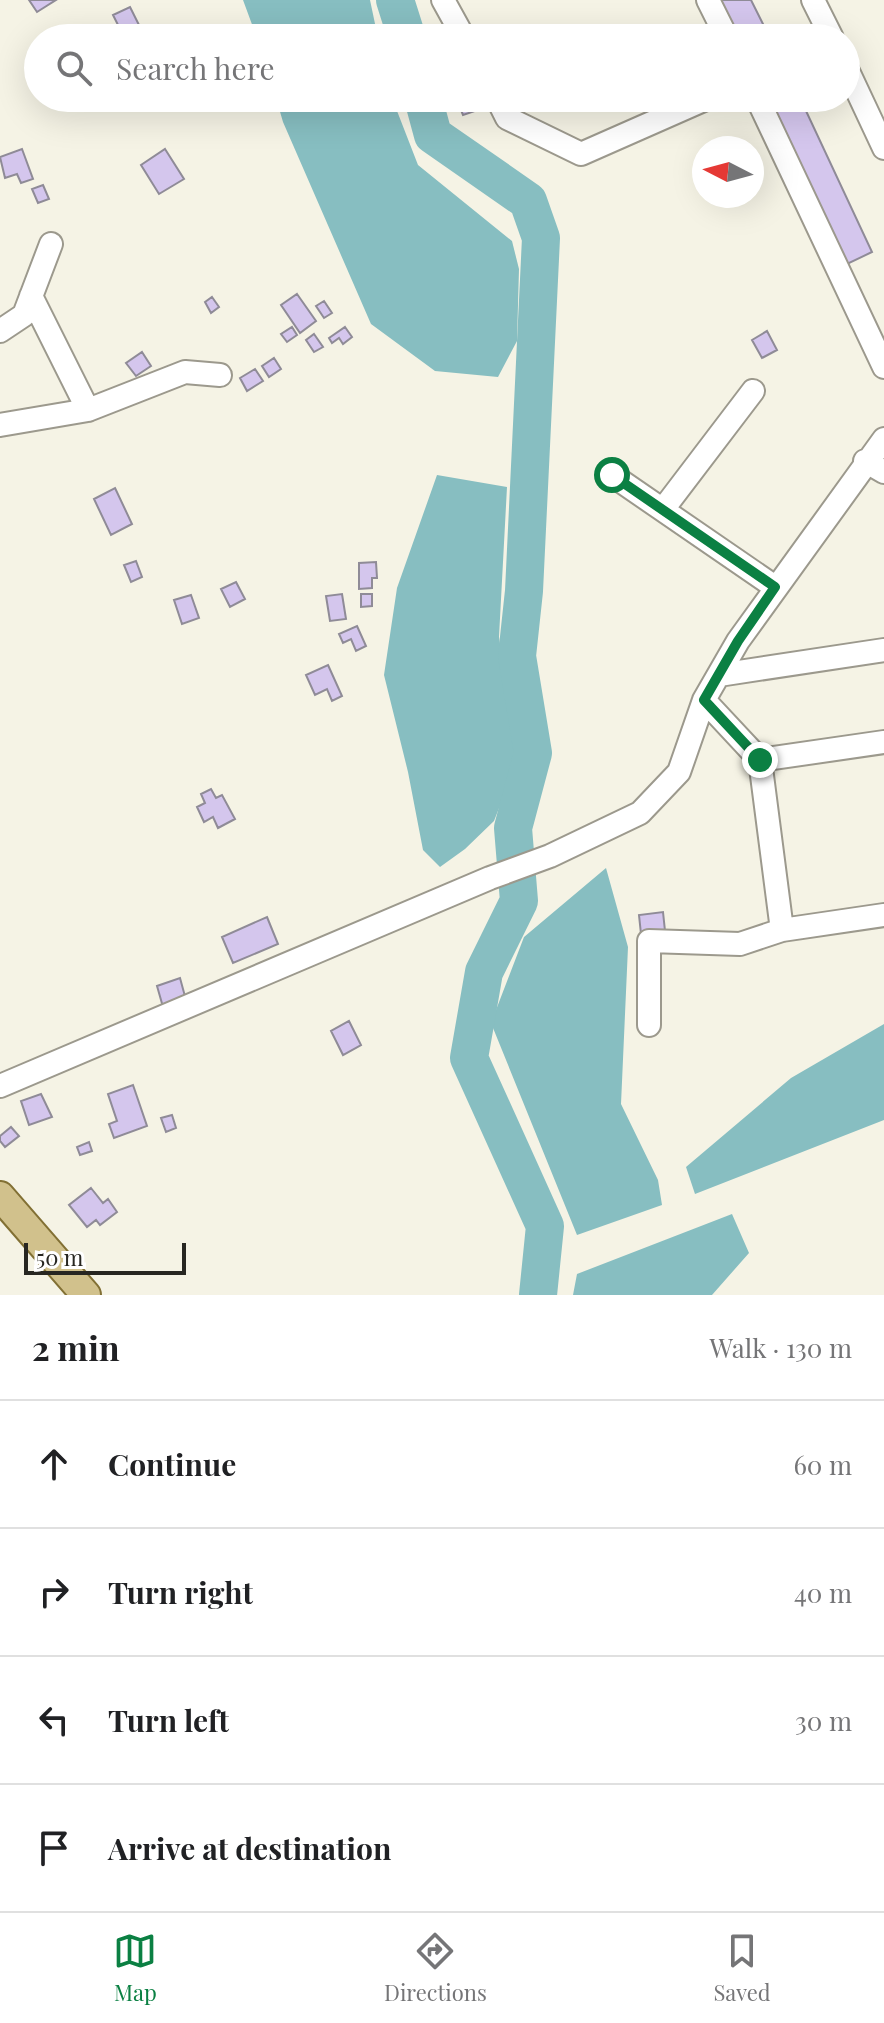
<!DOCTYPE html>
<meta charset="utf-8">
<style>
body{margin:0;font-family:"Playfair Display",serif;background:#f2f2f2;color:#202124}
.compass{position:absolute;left:692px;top:136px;width:72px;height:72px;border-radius:50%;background:#fff;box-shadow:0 8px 32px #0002;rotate:276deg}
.scale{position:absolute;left:24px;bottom:20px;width:162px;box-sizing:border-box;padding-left:8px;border:4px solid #272621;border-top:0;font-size:22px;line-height:28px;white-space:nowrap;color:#272621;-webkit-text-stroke:6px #fff;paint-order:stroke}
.stop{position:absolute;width:24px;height:24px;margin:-18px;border:6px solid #0b8043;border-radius:50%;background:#fff}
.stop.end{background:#0b8043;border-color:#fff;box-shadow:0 2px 8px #0008}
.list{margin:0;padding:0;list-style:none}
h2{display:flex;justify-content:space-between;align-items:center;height:104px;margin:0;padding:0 32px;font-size:34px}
h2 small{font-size:26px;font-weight:400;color:#757577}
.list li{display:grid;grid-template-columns:52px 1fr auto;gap:24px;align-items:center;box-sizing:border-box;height:128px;padding:0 32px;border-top:2px solid #e0e0e0}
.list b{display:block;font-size:30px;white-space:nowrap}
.list em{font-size:26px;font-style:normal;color:#757577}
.icon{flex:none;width:44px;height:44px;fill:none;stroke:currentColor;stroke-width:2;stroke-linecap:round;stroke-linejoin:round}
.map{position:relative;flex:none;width:884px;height:1295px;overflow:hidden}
.search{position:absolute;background:#fff;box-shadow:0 8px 32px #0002;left:24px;right:24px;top:24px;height:88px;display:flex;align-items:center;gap:20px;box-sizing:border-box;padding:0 28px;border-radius:44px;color:#757577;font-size:30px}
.sheet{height:616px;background:#fff}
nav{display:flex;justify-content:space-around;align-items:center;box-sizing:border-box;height:112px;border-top:2px solid #e0e0e0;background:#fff;font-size:22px;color:#757577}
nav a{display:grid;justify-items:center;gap:4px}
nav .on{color:#0b8043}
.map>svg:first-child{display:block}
.water{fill:#87bec1}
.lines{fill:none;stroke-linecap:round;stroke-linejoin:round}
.river{stroke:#87bec1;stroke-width:38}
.building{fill:#d4c6ed;stroke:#8f8b97;stroke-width:2}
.minor-casing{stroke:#9c998d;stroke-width:26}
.major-casing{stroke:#827034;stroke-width:32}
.minor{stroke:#fff;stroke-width:22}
.major{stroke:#d1c18c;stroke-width:28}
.route{stroke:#0b8043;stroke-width:10}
</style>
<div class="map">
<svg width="884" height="1295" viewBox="0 0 884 1295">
<rect width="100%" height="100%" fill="#f5f3e5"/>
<path class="water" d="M243 0H370L378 38H257Z
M276 98H392L418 165 512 241 519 269 517 341 498 377 435 371 371 324 283 122Z
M437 475 507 487 499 637 517 762 494 821 465 849 440 867 423 850 408 772 384 675 397 588Z
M606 868 628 947 621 1104 658 1180 662 1205 577 1235 491 1023 524 937Z
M884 1024V1120L695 1194 686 1167 791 1078Z
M732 1214 749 1253 712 1295H573L577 1274Z"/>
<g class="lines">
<path class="river" d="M395 0 407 38
M423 98 433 135 528 201 541 238 524 591 517 656 533 753 513 828 519 901 484 972 469 1058 545 1226 538 1295"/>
</g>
<path class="building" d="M29 0H56L37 12Z
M717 0H751L770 38H736Z
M130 7 140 27 123 35 113 15Z
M456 98H477L481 109 463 115Z
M767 98H800L872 252 845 265Z
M22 149 33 179 21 183 17 174 5 178 0 157Z
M165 149 184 179 159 194 141 165Z
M43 185 49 199 38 203 32 189Z
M297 294 316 321 300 333 281 305Z
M212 297 219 307 211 313 205 302Z
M324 301 332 313 324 318 316 306Z
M292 327 297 335 287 342 281 334Z
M345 327 352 337 343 344 339 338 332 343 329 338Z
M767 331 777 350 762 358 752 340Z
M314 334 323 347 314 352 306 340Z
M142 352 151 366 136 376 126 363Z
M274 358 281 369 269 377 262 366Z
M255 369 263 381 247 391 240 378Z
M115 488 132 524 111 535 94 499Z
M136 561 142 577 131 582 124 565Z
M376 562 377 578H372V588L359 589V563Z
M236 582 245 599 230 607 221 589Z
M342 594 346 619 330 621 326 596Z
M361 594H372V606L361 607Z
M191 595 199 618 182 624 174 600Z
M357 626 366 646 356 651 351 639 343 643 339 634Z
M328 665 342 696 332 701 327 689 315 695 306 675Z
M211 789 216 798 222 795 235 819 218 828 213 817 204 822 197 807 205 803 201 794Z
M663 912 665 931 641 934 639 915Z
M267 917 278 944 233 963 222 937Z
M180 978 186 1000 163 1007 157 986Z
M349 1021 361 1045 343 1055 331 1031Z
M133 1085 147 1126 114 1138 109 1124 117 1121 108 1094Z
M41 1094 52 1117 29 1125 21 1101Z
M172 1115 176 1128 166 1132 161 1118Z
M11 1127 19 1136 5 1147 0 1141V1136Z
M89 1142 92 1151 80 1155 77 1147Z
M91 1188 103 1203 108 1199 117 1212 100 1225 96 1220 87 1227 69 1205Z"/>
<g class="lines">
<g class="minor-casing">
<path id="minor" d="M443 0 464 38
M708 0 727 38
M813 0 832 38
M846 67 884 148
M497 98 507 118 581 154 708 98
M757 98 884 367
M31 296 88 410
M0 331 24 315 51 244
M0 425 88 410 185 372 220 375
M865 461 884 472
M612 475 775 587
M664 508 753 391
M719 675 884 650
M704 700 760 760 782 930
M760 760 884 742
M649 1025V941L740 944 782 930 884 915
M0 1086 490 878 550 856 640 813 679 772 704 700 738 641 884 439"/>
</g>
<g class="major-casing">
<path id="major" d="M0 1196 86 1295"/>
</g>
<use href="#minor" class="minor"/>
<use href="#major" class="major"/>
</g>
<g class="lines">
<path class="route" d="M612 475 775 587 738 641 704 700 760 760"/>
</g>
</svg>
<svg class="compass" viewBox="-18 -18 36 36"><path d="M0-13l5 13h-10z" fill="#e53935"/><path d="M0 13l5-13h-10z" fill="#757577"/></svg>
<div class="scale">50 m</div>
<div class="stop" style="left:612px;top:475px"></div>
<div class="stop end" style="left:760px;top:760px"></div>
<div class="search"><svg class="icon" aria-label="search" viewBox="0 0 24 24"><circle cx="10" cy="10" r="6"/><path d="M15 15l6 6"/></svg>Search here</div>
</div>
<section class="sheet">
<h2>2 min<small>Walk · 130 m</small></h2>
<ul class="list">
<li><svg class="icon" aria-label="ahead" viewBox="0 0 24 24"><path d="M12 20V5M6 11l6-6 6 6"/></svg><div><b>Continue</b></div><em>60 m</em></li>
<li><svg class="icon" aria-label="right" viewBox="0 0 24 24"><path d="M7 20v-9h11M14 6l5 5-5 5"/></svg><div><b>Turn right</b></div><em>40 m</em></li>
<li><svg class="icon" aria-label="left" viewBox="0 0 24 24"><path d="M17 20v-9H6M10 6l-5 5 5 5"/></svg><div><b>Turn left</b></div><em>30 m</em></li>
<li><svg class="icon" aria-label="arrive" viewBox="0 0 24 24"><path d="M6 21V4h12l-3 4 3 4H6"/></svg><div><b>Arrive at destination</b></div></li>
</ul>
</section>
<nav>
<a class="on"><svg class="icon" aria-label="map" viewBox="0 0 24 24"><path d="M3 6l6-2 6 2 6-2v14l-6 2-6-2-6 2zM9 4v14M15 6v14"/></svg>Map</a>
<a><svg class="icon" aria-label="directions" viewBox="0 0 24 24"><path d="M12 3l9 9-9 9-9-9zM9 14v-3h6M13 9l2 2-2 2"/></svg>Directions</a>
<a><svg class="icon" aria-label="saved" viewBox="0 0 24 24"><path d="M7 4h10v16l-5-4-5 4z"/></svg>Saved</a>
</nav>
